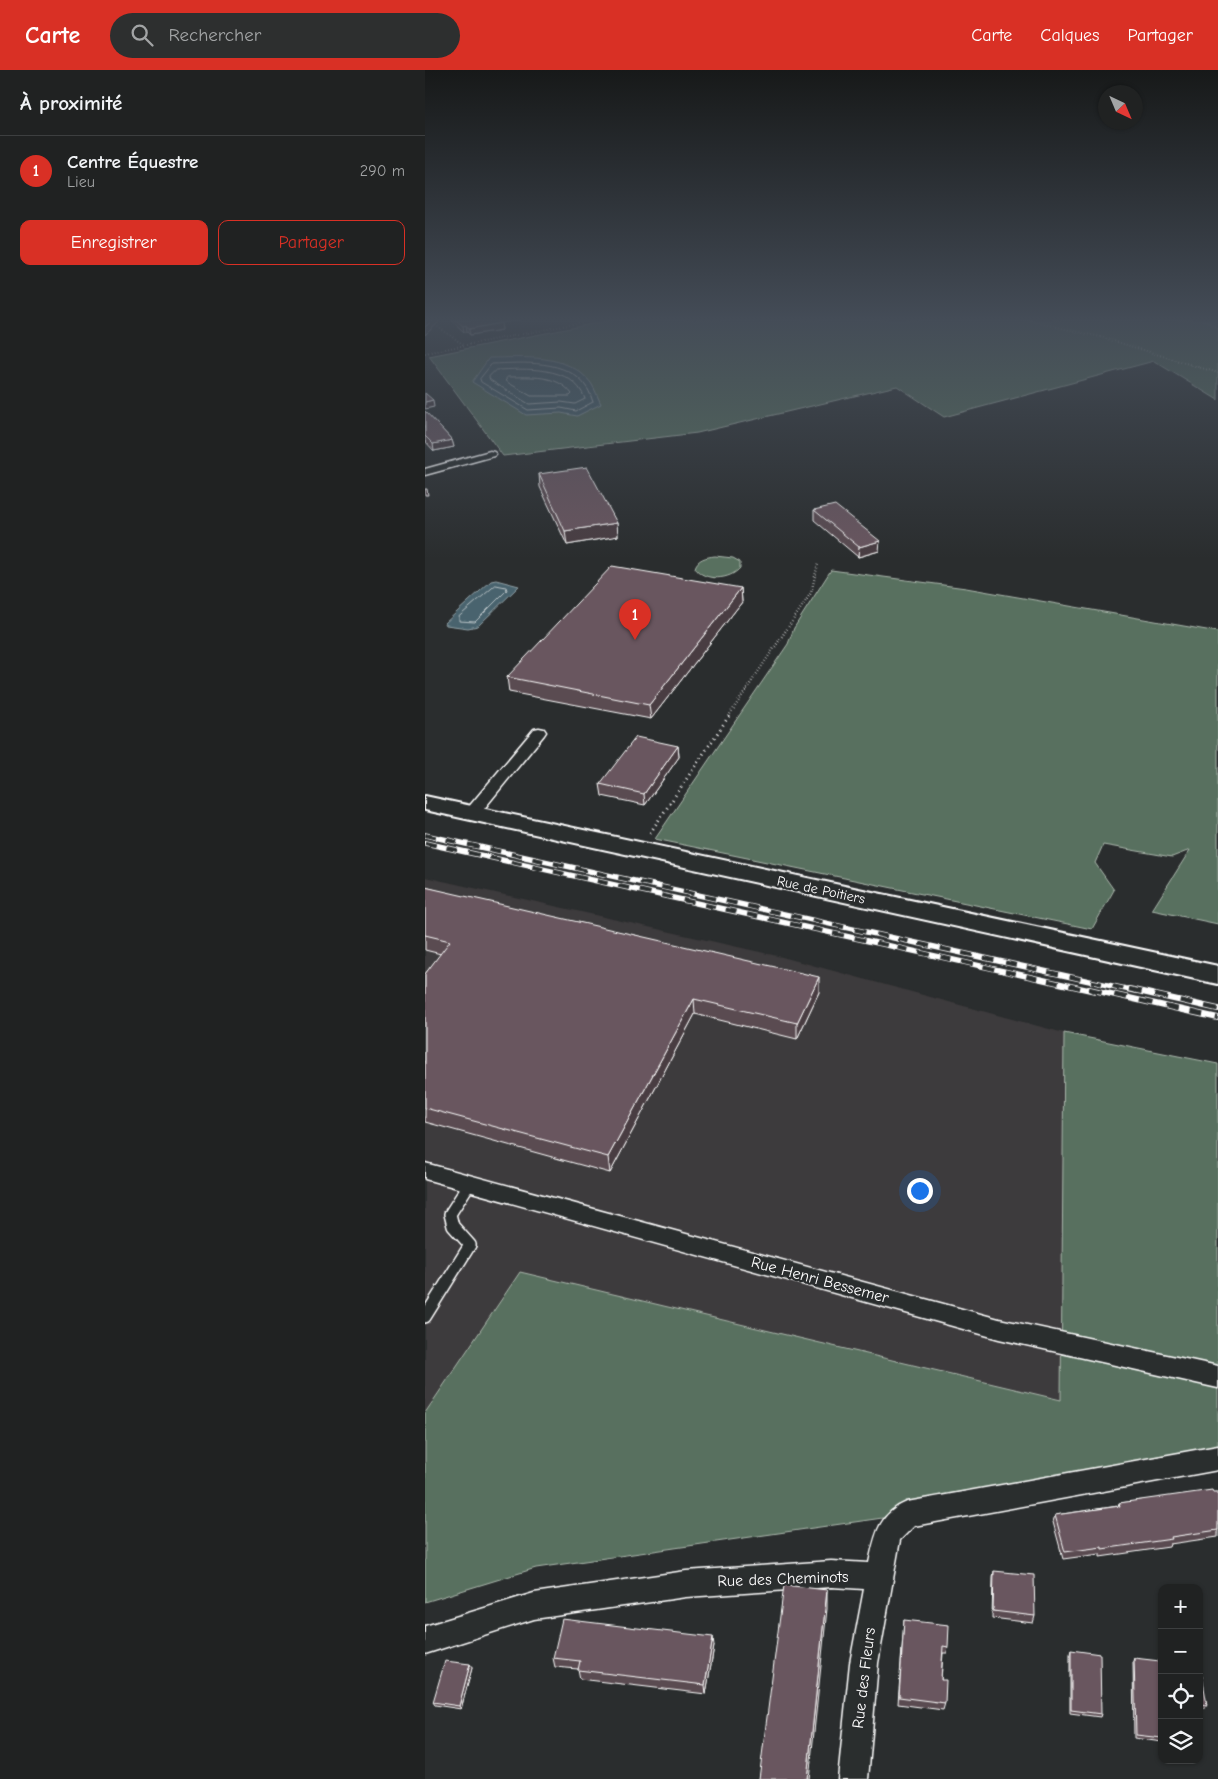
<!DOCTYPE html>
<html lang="fr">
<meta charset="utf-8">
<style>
body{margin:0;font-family:"Comic Neue",sans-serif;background:#2d2f2f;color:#f1f3f6}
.controls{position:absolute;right:15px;bottom:15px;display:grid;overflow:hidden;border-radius:10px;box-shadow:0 1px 4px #0004}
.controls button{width:45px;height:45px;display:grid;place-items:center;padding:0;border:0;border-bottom:1px solid #3d3f40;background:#202222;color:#f1f3f6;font:25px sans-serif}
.compass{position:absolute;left:673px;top:15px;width:45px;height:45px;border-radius:50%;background:#202222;box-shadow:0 1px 4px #0004;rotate:136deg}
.you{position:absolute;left:494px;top:1120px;width:18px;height:18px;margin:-12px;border:4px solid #fff;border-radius:50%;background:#1a73e8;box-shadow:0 0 0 8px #1a73e833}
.badge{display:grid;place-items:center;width:32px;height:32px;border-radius:50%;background:#d93025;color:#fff;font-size:16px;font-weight:700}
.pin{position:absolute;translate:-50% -41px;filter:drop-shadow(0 1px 2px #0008)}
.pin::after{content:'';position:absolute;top:26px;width:18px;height:15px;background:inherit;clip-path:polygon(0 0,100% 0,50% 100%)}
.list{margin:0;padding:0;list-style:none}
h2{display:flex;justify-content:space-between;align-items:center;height:65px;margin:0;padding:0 20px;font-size:21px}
h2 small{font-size:16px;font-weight:400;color:#a2a4a5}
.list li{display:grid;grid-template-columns:32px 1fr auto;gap:15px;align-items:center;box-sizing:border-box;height:70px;padding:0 20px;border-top:1px solid #3d3f40}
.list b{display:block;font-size:19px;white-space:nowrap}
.list p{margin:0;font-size:16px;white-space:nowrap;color:#a2a4a5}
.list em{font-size:16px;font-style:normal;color:#a2a4a5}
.actions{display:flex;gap:10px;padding:15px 20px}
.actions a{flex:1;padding:11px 0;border:1px solid #d93025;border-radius:10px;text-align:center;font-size:18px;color:#d93025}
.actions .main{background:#d93025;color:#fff}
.icon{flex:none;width:28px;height:28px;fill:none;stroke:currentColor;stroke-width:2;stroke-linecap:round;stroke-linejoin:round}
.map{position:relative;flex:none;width:793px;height:1709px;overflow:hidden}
header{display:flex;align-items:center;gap:30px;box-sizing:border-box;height:70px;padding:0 25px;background:#d93025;color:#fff}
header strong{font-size:24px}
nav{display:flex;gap:28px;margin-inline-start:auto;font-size:18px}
.search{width:350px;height:45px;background:#2d2f2f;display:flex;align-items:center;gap:12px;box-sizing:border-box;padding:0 18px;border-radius:28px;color:#a2a4a5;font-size:19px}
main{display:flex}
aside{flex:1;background:#202222}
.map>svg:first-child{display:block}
.built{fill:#3d3a3c}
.green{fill:#58705e;stroke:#acb8ae}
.water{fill:#4a646e;stroke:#92a2a8}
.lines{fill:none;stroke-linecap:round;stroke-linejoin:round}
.shore{stroke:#b7c1c5;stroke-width:1}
.lane-casing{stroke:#fff;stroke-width:14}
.street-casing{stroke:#fff;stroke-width:3}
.secondary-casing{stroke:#fff;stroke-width:4}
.path-far2{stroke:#fff;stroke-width:2;stroke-dasharray:0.5 2.5;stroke-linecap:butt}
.path-far1{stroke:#fff;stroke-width:2.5;stroke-dasharray:0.5 2.5;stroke-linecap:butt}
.path{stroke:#fff;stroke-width:3;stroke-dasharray:1 4;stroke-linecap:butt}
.lane{stroke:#2a2d2e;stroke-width:11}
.street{fill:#2a2d2e;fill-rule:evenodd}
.secondary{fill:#2a2d2e;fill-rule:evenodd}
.rail-far1-casing{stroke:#fff;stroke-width:5.5}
.rail-casing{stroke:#fff;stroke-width:6}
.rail-far1{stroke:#2a2d2e;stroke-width:4;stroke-dasharray:11;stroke-linecap:butt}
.rail{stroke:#2a2d2e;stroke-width:4.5;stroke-dasharray:13;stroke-linecap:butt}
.wall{fill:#5a4b51;stroke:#fff}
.shaded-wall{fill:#4a3d42;stroke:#fff}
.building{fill:#69575e;stroke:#fff}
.labels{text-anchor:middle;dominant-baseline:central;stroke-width:4.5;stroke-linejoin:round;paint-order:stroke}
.street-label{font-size:14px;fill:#fff;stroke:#2a2d2e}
.near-street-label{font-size:16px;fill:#fff;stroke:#2a2d2e}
</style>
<header>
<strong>Carte</strong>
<div class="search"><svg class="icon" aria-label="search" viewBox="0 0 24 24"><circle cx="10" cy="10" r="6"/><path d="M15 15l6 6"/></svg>Rechercher</div>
<nav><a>Carte</a><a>Calques</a><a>Partager</a></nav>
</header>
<main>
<aside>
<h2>À proximité<small></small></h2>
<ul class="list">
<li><span class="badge">1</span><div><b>Centre Équestre</b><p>Lieu</p></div><em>290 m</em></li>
</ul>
<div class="actions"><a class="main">Enregistrer</a><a>Partager</a></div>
</aside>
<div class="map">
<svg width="793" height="1709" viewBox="0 0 793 1709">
<rect width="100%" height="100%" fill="#2a2d2e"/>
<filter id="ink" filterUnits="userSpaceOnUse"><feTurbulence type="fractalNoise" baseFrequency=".02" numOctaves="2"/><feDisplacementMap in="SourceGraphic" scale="10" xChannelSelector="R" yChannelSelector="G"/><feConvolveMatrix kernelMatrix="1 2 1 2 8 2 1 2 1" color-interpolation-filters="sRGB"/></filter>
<g filter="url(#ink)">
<path class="built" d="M0 807 357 887 639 963 636 1330 95 1202 0 1343Z"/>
<path class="green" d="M187 250H793V330L729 291 519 347 472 316 272 363 78 386 4 286Z
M290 486 308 488 315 492V498C305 510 280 512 270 498 272 489 281 487 290 486Z
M406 500 541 518 793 562V854L727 840 765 780 747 787 678 775 670 793 689 820 667 859 230 769 363 574 369 558Z
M639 963 793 994V1382L589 1429 111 1498 0 1532V1343L95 1202 636 1330Z"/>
<path class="water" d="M64 288C98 288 142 282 166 313 170 319 173 328 176 334L152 346 136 343 101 345 47 312Z
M71 510 94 516 53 556 43 558 21 555 20 553 66 511Z"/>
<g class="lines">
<path class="shore" d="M67 294C97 293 143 288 162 318 165 322 166 327 168 332L151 341 136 338 103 340 56 312 55 309Z
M71 300C99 299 148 294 160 329L150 334 136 332 104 334 65 310 64 307Z
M83 307C106 307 132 304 147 324L145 326H106L82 312 81 309Z
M71 515 81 517 82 520 50 552 34 551V547Z"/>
<g class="lane-casing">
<path id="lane" d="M0 1247 45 1175 28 1156 25 1144 45 1113"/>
</g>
<g class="street-casing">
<path id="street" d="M65 381 69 382 71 384 69 386 0 405V399Z
M114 658 119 659 121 662 119 665 54 745H42L40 742 42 739 109 659Z
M0 1093 574 1249 793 1296V1318L574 1269 0 1109Z
M793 1376V1400L489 1456 475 1470 453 1593 443 1709H413L425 1593 439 1519 406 1517 261 1527 109 1549 0 1584V1556L109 1523 261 1501 406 1491 444 1493C450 1466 453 1444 482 1432Z"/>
</g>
<g class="secondary-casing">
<path id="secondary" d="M0 726 793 896V914L0 740Z"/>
</g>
<path class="path-far2" d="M3 250 39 275
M602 250 679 268 793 303
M779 250 793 258
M0 283 170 250"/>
<path class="path-far1" d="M305 644 386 523 393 494"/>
<path class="path" d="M225 763 306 643"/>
<use href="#lane" class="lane"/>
<use href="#street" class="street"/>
<use href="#secondary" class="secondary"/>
<g class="rail-far1-casing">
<path id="rail-far1" d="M0 765 710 921
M0 773 669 921"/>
</g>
<g class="rail-casing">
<path id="rail" d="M664 919 793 948
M704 919 793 939"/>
</g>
<use href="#rail-far1" class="rail-far1"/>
<use href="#rail" class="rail"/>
</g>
<path class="wall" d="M26 250H94L76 253 77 260 45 265 42 262H39Z
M0 341 27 370 29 377 9 381 0 371Z
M114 404 192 453 193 466 142 475 115 417Z
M389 440 454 481 433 487 389 450Z
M316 518 317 532 226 649 84 622 82 607Z
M253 676 254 687 220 735 177 726 175 714Z
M0 817 394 922 372 969 270 944 185 1103 0 1052V904L16 884 0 880Z
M793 1422V1467L745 1474 744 1477 675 1487V1484L638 1489 628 1452 630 1445 693 1436 694 1433Z
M569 1501 610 1546 608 1553 567 1548 568 1508Z
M479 1550 523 1577 522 1583H518L516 1610 520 1633 518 1640 473 1634Z
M289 1576 281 1624 155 1609 153 1599 130 1597 128 1588Z
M646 1580 676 1644 675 1647 645 1643V1584Z
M709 1588 737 1604V1672L709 1668 708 1591Z
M45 1594 47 1598 36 1639 10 1635 8 1632Z
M774 1606 782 1635 780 1638H774Z"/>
<path class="shaded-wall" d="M8 250H16L0 265V257Z
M70 250H94L71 254Z
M76 253 77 260 45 265 44 259Z
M41 255 42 262H39L38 256Z
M8 330 9 337 0 339V332Z
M27 370 29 377 9 381 8 374Z
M0 419H2L3 425H0Z
M192 453 193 466 142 475 140 461Z
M455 471 454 481 433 487 434 477Z
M316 518 317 532 226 649 224 635Z
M253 676 254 687 220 735 219 724Z
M394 907V922L372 969V953Z
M269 929 270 944 185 1103 183 1087Z
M402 1520V1539L384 1709H382Z
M288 1567 289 1576 281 1624 280 1615Z
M45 1594 47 1598 36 1639 34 1636Z"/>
<path class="building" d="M0 250H8L0 257Z
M31 250H72L76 253 44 259 41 255 38 256Z
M0 323 8 330 0 332Z
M0 341 27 370 8 374 0 366Z
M162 397 192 453 140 461 114 404Z
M410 435 455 471 434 477 389 440Z
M187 496 316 518 224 635 82 607Z
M211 667 253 676 219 724 175 714Z
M0 817 394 907 372 953 269 929 183 1087 0 1038V904L25 871 0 865Z
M787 1420 788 1422H793V1460L746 1467 747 1469 677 1479V1477L640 1482 630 1445 695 1436 694 1433Z
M569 1501 609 1505 610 1546 568 1541Z
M359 1515 402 1520 382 1709H334Z
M137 1549 288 1567 280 1615 153 1600 155 1591 128 1588Z
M479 1550 524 1555 523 1577 518 1576 516 1610H521L520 1633 474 1627Z
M646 1580 675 1584 676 1644 646 1640Z
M709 1588 735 1591 736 1604H737V1668L711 1665Z
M20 1591 45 1594 34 1636 8 1632Z
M774 1606H777L782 1635 774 1634Z"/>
</g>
<linearGradient id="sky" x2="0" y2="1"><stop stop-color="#171919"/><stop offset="0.51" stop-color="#444c57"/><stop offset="1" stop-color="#444c57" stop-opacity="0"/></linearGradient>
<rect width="793" height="489" fill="url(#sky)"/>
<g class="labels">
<g class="street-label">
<text transform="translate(396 820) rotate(12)">Rue de Poitiers</text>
</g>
<g class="near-street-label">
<text transform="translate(395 1210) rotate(15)">Rue Henri Bessemer</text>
<text transform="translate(358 1509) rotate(-2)">Rue des Cheminots</text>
<text transform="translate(439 1608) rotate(-83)">Rue des Fleurs</text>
</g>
</g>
</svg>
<div class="controls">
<button>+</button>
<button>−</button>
<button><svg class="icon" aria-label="locate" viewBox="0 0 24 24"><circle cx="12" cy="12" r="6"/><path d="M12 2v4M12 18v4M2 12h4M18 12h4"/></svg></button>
<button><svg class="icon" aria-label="layers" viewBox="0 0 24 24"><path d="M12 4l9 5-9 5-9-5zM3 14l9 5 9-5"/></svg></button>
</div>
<svg class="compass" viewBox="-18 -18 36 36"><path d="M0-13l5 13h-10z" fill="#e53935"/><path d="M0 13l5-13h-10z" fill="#a2a4a5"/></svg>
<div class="you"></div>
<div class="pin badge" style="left:210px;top:570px">1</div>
</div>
</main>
